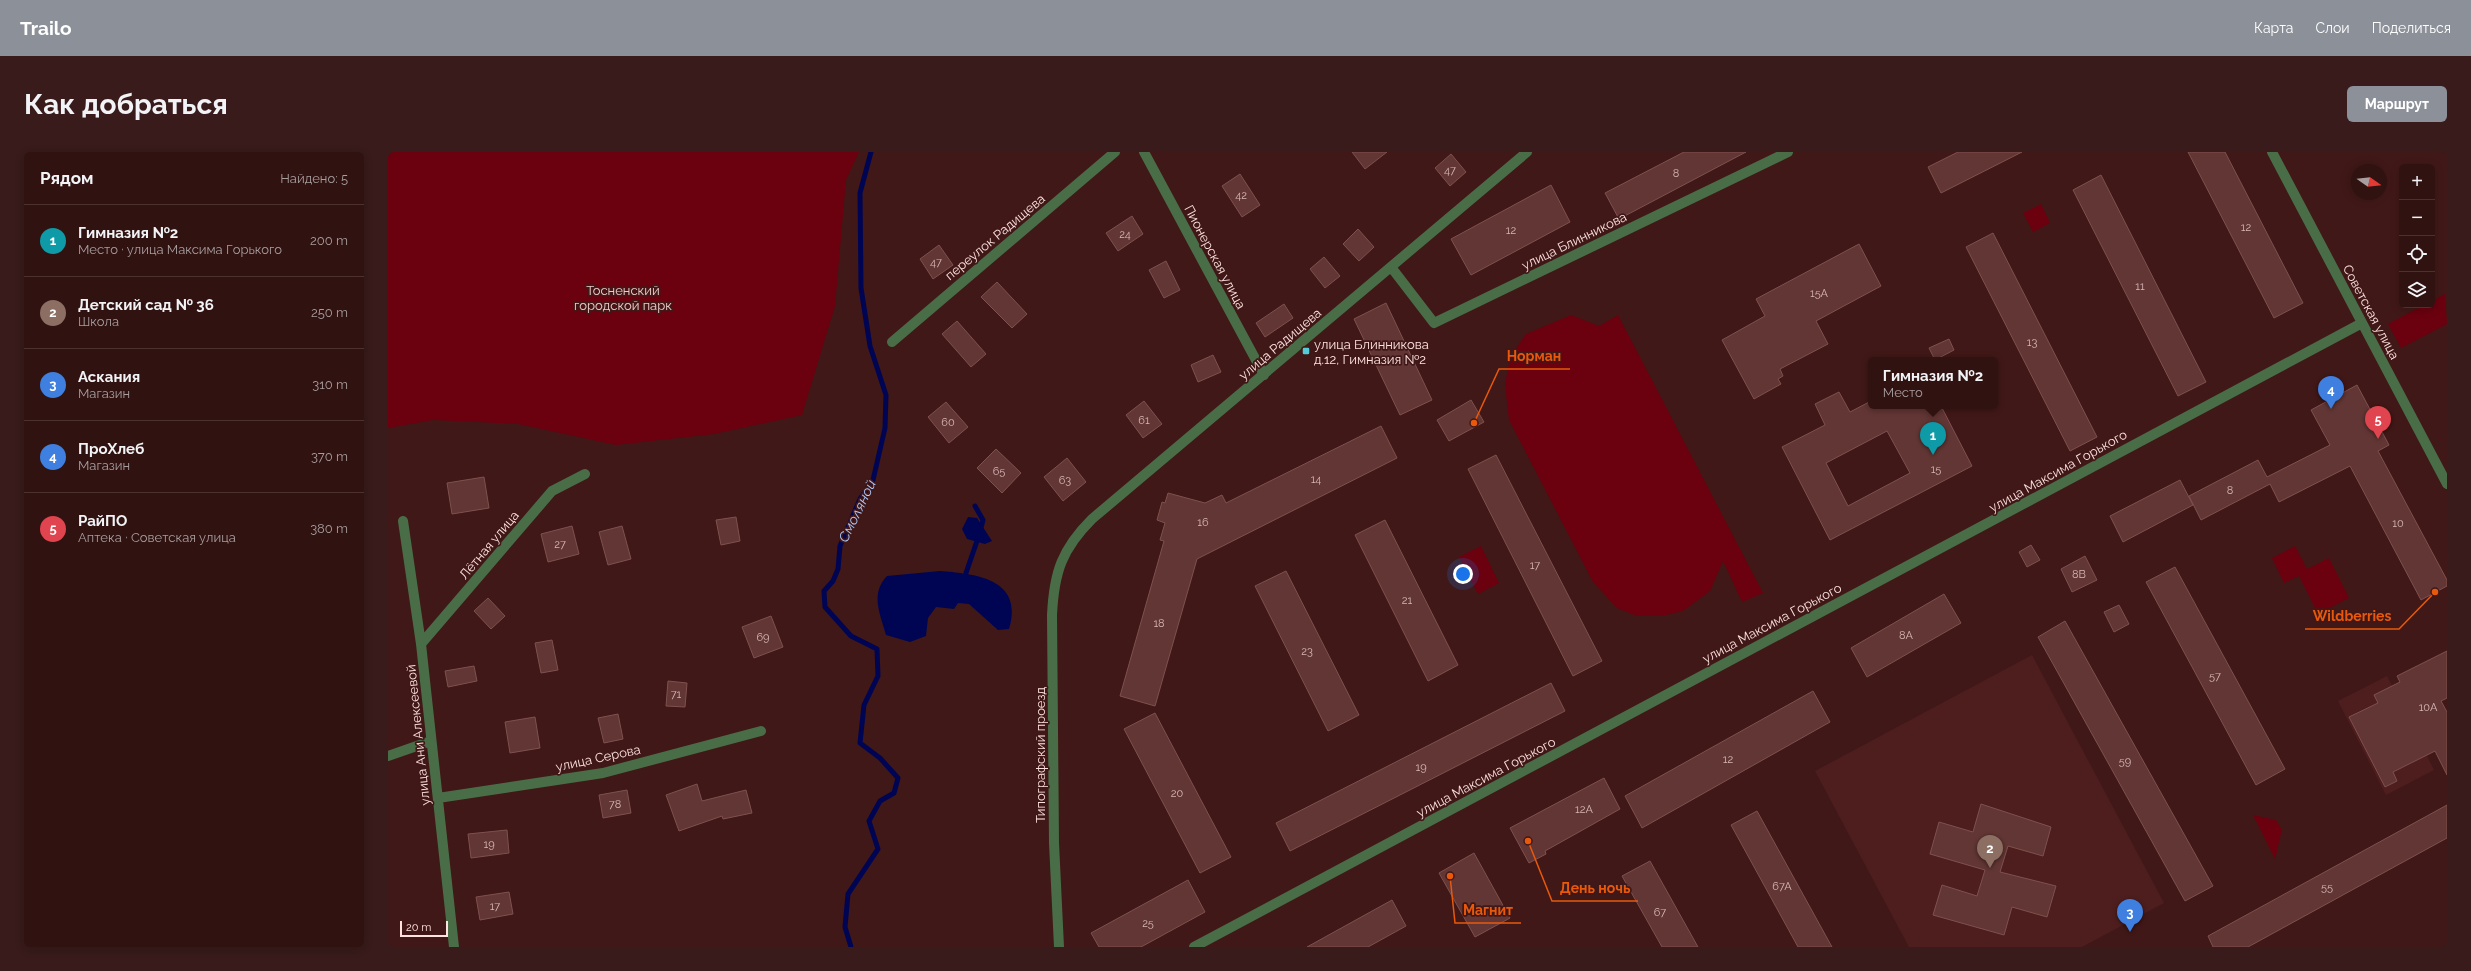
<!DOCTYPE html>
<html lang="ru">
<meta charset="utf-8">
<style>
body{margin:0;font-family:Raleway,sans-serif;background:#381b1a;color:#f1f3f6}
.controls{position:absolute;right:12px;top:12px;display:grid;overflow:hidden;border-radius:6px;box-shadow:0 2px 10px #0003}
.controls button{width:36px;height:36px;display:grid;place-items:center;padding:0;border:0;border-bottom:1px solid #4b3231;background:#301211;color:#f1f3f6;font:20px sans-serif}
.compass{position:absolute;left:1963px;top:12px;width:36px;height:36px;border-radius:50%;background:#301211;box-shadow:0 2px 10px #0003;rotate:104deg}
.scale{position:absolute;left:12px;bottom:10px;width:48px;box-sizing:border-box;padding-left:4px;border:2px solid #fee2e0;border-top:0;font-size:11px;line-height:14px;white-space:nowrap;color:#fee2e0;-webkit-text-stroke:3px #401817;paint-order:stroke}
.you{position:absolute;left:1075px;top:422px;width:14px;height:14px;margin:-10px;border:3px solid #fff;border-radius:50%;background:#1a73e8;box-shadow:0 0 0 6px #1a73e833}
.badge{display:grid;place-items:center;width:26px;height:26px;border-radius:50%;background:#8c9099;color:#fff;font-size:13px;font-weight:700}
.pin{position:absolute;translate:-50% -33px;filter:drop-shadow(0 1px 2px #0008)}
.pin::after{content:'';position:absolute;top:21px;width:14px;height:12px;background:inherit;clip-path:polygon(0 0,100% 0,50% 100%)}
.popup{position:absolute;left:1480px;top:205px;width:130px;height:52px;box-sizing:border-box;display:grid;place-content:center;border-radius:6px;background:#301211;filter:drop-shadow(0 1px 3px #0005);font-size:13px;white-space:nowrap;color:#a89e9f}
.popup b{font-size:15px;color:#f1f3f6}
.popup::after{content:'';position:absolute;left:50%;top:100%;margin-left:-8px;border:8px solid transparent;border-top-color:#301211}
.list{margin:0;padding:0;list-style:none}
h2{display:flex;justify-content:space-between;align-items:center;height:52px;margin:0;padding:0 16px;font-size:17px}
h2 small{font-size:13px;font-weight:400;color:#a89e9f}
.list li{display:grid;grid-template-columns:26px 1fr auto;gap:12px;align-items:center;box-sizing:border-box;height:72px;padding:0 16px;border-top:1px solid #4b3231}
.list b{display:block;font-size:15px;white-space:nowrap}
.list p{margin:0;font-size:13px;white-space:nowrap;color:#a89e9f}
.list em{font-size:13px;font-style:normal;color:#a89e9f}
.icon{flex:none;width:22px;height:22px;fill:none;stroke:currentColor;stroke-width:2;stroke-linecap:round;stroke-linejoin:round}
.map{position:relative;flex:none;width:2059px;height:795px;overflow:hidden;border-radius:6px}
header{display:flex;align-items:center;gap:24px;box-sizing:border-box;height:56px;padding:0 20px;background:#8c9099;color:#fff}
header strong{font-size:19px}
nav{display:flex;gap:22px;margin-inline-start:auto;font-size:14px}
.intro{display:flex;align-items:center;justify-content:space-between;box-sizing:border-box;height:96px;padding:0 24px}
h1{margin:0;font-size:28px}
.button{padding:10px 18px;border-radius:6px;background:#8c9099;color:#fff;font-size:14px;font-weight:700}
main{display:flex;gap:24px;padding:0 24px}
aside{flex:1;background:#301211;border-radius:6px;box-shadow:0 2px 10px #0003}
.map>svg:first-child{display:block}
.built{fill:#4e1e1e}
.green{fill:#6b000f}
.water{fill:#000553}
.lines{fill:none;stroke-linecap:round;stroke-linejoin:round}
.stream{stroke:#000553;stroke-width:5}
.building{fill:#623634;stroke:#7f514e;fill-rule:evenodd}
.minor{stroke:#496e47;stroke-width:10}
.poi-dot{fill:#52ccd6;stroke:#401817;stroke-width:1.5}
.labels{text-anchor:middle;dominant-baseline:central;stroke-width:3.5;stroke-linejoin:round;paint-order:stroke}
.number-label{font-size:11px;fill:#d7b7b5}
.street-label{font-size:13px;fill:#fee2e0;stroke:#401817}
.park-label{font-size:13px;fill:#efccca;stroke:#401817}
.poi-label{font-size:13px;fill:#fee2e0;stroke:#401817;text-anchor:start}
.water-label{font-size:14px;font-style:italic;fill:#afcafe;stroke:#401817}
.leader{fill:none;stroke:#e8590c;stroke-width:1.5}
.callout-dot{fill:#e8590c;stroke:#401817;stroke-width:1.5}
.callout-label{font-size:14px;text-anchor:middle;font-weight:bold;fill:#e8590c;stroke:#401817;stroke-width:3.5;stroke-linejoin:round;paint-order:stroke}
</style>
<header>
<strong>Trailo</strong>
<nav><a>Карта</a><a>Слои</a><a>Поделиться</a></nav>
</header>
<div class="intro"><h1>Как добраться</h1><a class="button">Маршрут</a></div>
<main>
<aside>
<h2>Рядом<small>Найдено: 5</small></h2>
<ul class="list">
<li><span class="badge" style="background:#0f9aa8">1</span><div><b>Гимназия №2</b><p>Место · улица Максима Горького</p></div><em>200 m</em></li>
<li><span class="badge" style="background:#8d6e63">2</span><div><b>Детский сад № 36</b><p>Школа</p></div><em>250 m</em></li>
<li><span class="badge" style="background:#3f7fe0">3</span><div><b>Аскания</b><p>Магазин</p></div><em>310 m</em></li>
<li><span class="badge" style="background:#3f7fe0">4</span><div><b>ПроХлеб</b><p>Магазин</p></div><em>370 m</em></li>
<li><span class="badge" style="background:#e0444e">5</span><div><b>РайПО</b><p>Аптека · Советская улица</p></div><em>380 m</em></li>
</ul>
</aside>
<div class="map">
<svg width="2059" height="795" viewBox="0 0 2059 795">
<rect width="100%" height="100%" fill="#401817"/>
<path class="built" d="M1644 503 1776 751 1694 795H1521L1427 619Z
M1999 524 2046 618 1998 643 1950 549Z"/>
<path class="green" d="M0 0H471L458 28 447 154 414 263 326 282 228 293 130 272 45 268 0 276Z
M1653 52 1662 71 1645 80 1635 61Z
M2057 142 2059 172 2013 196 2000 172 2036 153H2044V149Z
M1183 163 1211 174 1230 163 1375 441 1354 450 1335 409 1322 439 1295 459 1274 464H1249L1229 456 1205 430 1121 268 1117 233 1122 205 1138 182Z
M1093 394 1111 431 1090 442 1071 405Z
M1907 394 1919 417 1941 406 1961 446 1930 462 1911 424 1896 431 1884 406Z
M1865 663 1888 668 1894 678 1887 707Z"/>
<path class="water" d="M580 365 589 366 604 389 597 392 579 387 574 377Z
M552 419C589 422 636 427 621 477L610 478 581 452 570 451 566 457 548 455 540 466 538 484 522 490 498 483C492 461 482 442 499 424Z"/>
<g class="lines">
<path class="stream" d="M587 354 595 368 593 376
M578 421 590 386
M463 795 457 775 460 742 490 697 481 669 492 649 506 641 510 626 492 606 472 591 476 553 490 524 489 497 463 484 437 455 436 439 445 429 450 417 452 394 472 347 485 328 497 276 498 243 482 194 473 136 472 41 483 0"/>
</g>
<path class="building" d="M964 0H999L977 17Z
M1296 0H1358L1231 67 1217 41Z
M1570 0H1634L1553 41 1540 15Z
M1800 0H1837L1915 151 1886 166Z
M1063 2 1078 20 1062 34 1047 16Z
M852 22 872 53 854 65 834 34Z
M1713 23 1818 230 1790 244 1685 38Z
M1163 33 1182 70 1083 123 1063 87Z
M744 64 755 82 730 99 718 81Z
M970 77 986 95 971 109 955 92Z
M1605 81 1709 285 1682 299 1578 95Z
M1471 92 1493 134 1428 169 1440 192 1392 217 1395 224 1390 227 1393 232 1366 247 1334 188 1377 164 1368 147Z
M551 93 565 113 545 127 532 107Z
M936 105 952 124 937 136 922 117Z
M778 109 792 138 776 146 761 118Z
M609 130 639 162 624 176 593 145Z
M998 151 1044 248 1012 263 966 167Z
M896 152 905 166 877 185 868 171Z
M569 169 598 202 583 215 554 182Z
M1561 187 1566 198 1547 208 1541 196Z
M825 203 833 220 810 230 803 213Z
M1969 233 2001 293 1990 299 2059 428V434L2033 448 1962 314 1891 350 1882 332 1813 368 1801 344 1870 308 1879 325 1942 293 1923 258Z
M1451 240 1462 260 1483 249V254H1553L1584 314 1442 388 1394 295 1437 273 1427 252ZM1499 279 1522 321 1460 354 1438 311Z
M1083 248 1096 270 1061 289 1049 268Z
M756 249 774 272 755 286 738 263Z
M558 250 580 275 561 291 540 265Z
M993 274 1009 306 809 407 767 554 732 544 776 389 772 388 777 371 769 368 774 350 777 351 780 341 817 351 834 343 838 351Z
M608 297 633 321 614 341 589 316Z
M1108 303 1214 509 1185 524 1080 317Z
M679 306 698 330 675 349 656 325Z
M96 325 101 356 64 362 59 331Z
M1792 328 1805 353 1735 390 1722 364Z
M348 365 352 389 333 393 328 368Z
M997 368 1070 513 1040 529 967 383Z
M184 374 191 402 160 410 153 382Z
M234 374 243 407 220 413 211 380Z
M1643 393 1652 408 1639 415 1631 400Z
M1697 404 1709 428 1684 440 1673 417Z
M1787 415 1897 617 1868 633 1758 430Z
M898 419 971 563 940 579 867 434Z
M1556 442 1573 471 1479 525 1463 496Z
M100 446 117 464 103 477 86 459Z
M1731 453 1741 472 1726 480 1716 460Z
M383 464 395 495 366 506 354 475Z
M1677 469 1825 734 1797 749 1650 485Z
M164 488 170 518 153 521 147 491Z
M2059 499V546L2053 549 2059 560V623L2047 599 2005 620 2009 629 1997 635 1961 565 1990 551 1986 543 2012 530 2009 524Z
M86 514 89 529 60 535 57 519Z
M280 529 299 531 297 555 278 554Z
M1163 531 1177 559 902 699 888 671Z
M1425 539 1442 570 1254 676 1237 644Z
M767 561 843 705 812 721 736 577Z
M230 562 235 587 216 591 210 566Z
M147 565 152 596 122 601 117 570Z
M1216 626 1232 657 1157 699 1158 702 1141 711 1122 676Z
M309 632 314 649 358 638 364 661 335 667 334 664 291 679 278 643Z
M239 638 243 661 215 666 211 643Z
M1593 652 1663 675 1655 704 1620 694 1612 720 1668 734 1659 765 1624 755 1616 783 1545 763 1554 733 1589 744 1597 718 1542 702 1551 670 1585 680Z
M2059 653V686L1860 795H1825L1820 784Z
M1369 659 1444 795H1410L1343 673Z
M119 678 121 701 83 706 80 682Z
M1086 701 1122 766 1087 785 1051 721Z
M1262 709 1310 795H1274L1234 724Z
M800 728 817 760 753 795H711L703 781Z
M121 740 125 762 92 768 88 745Z
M1004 748 1018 774 980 795H919Z"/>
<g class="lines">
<path class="minor" d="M756 0 876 223
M1884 0 2059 332
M1003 115 1046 171 1400 0
M504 190 727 0
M15 369 33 492 66 795
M33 492 164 339 197 322
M0 604 43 589
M50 646 215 621 373 579
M671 795 666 691 664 463C666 420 674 397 704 367L1139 0
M806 795 1974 171"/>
</g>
<rect class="poi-dot" x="914" y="195" width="8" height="8" rx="2"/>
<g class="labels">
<g class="number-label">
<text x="1062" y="18">47</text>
<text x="1288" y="21">8</text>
<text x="853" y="43">42</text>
<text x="1858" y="75">12</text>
<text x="1123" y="78">12</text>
<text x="737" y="82">24</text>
<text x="548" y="110">47</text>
<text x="1752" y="134">11</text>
<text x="1431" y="141">15А</text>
<text x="1644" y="190">13</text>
<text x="756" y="268">61</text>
<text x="560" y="270">60</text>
<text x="1548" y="317">15</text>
<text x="611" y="319">65</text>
<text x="928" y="327">14</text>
<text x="677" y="328">63</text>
<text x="1842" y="338">8</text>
<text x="815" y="370">16</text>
<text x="2010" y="371">10</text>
<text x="172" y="392">27</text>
<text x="1147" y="413">17</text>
<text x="1691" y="422">8В</text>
<text x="1019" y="448">21</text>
<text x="771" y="471">18</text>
<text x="1518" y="483">8А</text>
<text x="375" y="485">69</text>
<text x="919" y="499">23</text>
<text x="1827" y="524">57</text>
<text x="288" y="542">71</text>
<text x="2040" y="555">10А</text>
<text x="1340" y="607">12</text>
<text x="1737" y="609">59</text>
<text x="1033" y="615">19</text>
<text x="789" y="641">20</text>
<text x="227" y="652">78</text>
<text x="1196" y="657">12А</text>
<text x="101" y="692">19</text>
<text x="1394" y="734">67А</text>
<text x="1939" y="735">55</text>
<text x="107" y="754">17</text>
<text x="1272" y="760">67</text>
<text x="760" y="771">25</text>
</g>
<g class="street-label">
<text transform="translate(607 85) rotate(-40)">переулок Радищева</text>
<text transform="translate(1186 89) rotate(-26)">улица Блинникова</text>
<text transform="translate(827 105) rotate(62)">Пионерская улица</text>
<text transform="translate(1983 160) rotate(62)">Советская улица</text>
<text transform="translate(892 192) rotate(-40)">улица Радищева</text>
<text transform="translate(1670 319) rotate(-29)">улица Максима Горького</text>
<text transform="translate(101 393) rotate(-50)">Лётная улица</text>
<text transform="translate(1384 471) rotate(-28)">улица Максима Горького</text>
<text transform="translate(30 583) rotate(-96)">улица Ани Алексеевой</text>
<text transform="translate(652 603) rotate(-90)">Типографский проезд</text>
<text transform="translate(210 606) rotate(-12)">улица Серова</text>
<text transform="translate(1098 625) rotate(-28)">улица Максима Горького</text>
</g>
<g class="park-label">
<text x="235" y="138">Тосненский<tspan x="235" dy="15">городской парк</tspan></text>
</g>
<g class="poi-label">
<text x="926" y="192">улица Блинникова<tspan x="926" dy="15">д.12, Гимназия №2</tspan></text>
</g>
<g class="water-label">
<text transform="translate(469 359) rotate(-64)">Смоляной</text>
</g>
</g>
<path class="leader" d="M1086 271L1111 217H1182M2047 440L2011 477H1917M1140 689L1164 749H1250M1062 724L1067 771H1133"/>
<g class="callout-dot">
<circle cx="1086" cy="271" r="4"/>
<circle cx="2047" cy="440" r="4"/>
<circle cx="1140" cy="689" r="4"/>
<circle cx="1062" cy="724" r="4"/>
</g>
<g class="callout-label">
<text x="1146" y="209">Норман</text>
<text x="1964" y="469">Wildberries</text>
<text x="1207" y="741">День ночь</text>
<text x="1100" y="763">Магнит</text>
</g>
</svg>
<div class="controls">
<button>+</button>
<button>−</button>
<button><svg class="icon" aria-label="locate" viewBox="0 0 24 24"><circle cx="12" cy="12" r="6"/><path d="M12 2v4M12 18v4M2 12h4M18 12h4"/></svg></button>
<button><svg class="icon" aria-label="layers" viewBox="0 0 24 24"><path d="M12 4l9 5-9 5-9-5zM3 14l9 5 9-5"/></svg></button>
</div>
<svg class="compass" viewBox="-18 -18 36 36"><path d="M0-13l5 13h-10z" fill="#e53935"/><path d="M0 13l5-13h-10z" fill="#a89e9f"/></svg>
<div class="scale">20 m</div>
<div class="you"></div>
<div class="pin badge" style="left:1545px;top:303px;background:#0f9aa8">1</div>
<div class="popup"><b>Гимназия №2</b>Место</div>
<div class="pin badge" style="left:1602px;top:716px;background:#8d6e63">2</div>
<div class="pin badge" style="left:1742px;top:780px;background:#3f7fe0">3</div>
<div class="pin badge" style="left:1943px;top:257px;background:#3f7fe0">4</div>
<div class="pin badge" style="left:1990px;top:287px;background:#e0444e">5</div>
</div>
</main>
